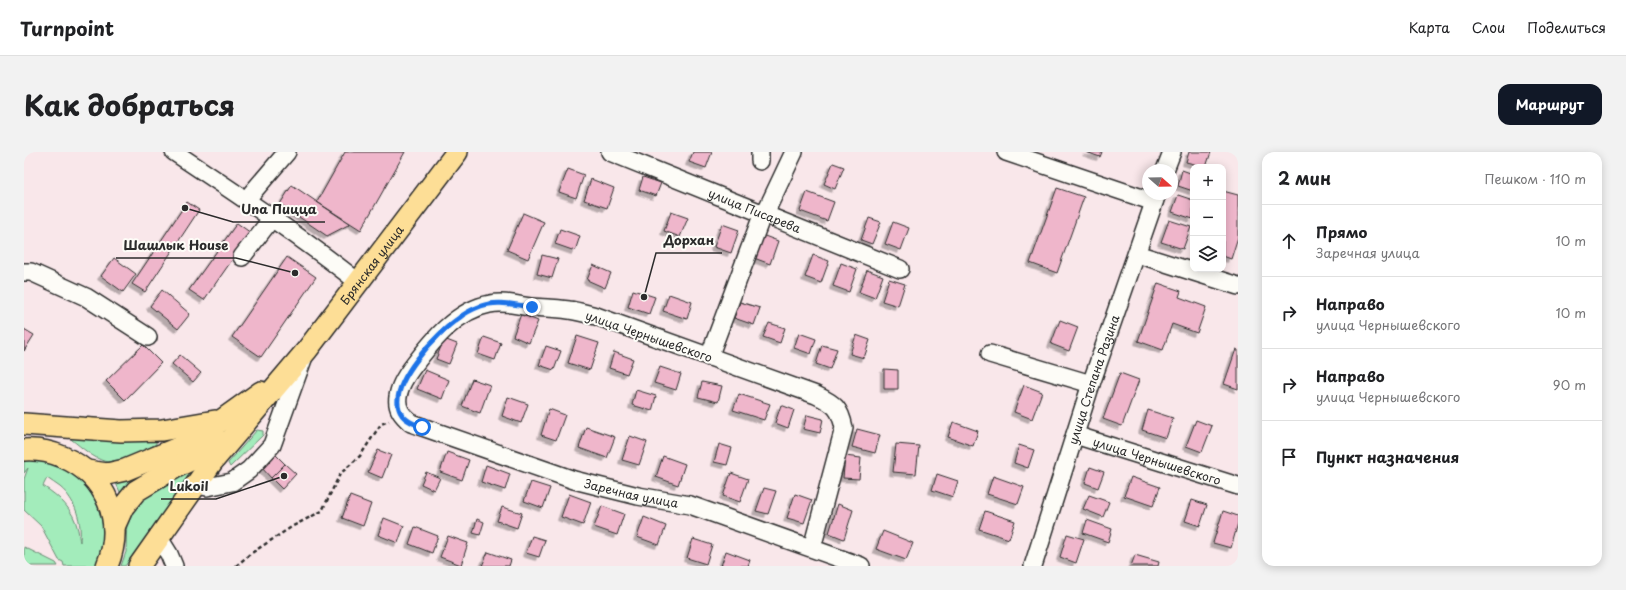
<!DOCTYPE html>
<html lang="ru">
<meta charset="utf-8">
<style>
body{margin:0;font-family:"Playpen Sans",sans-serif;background:#f2f2f2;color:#202124}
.controls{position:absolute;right:12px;top:12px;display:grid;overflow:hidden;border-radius:8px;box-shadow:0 2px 10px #0003}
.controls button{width:36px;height:36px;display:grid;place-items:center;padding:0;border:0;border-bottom:1px solid #e0e0e0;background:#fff;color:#202124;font:20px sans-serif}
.compass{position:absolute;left:1118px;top:12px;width:36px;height:36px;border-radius:50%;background:#fff;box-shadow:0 2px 10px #0003;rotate:110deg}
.stop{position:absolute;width:12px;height:12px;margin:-9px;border:3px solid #1a73e8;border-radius:50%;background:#fff}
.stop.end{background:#1a73e8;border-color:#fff;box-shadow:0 1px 4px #0008}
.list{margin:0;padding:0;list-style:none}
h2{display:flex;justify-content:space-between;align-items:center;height:52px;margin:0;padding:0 16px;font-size:17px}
h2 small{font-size:13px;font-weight:400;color:#757577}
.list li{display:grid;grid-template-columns:26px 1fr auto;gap:12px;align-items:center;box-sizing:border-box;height:72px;padding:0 16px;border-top:1px solid #e0e0e0}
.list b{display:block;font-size:15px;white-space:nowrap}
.list p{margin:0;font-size:13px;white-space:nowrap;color:#757577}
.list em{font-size:13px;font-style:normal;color:#757577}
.icon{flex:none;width:22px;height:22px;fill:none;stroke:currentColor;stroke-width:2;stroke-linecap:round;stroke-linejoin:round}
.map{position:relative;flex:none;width:1214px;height:414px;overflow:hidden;border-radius:12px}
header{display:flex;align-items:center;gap:24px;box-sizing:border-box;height:56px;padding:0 20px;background:#fff;border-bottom:1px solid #e0e0e0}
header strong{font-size:19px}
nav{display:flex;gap:22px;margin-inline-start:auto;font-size:14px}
.intro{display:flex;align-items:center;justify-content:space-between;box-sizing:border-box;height:96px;padding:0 24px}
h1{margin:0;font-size:28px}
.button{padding:10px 18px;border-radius:12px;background:#111827;color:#fff;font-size:14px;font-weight:700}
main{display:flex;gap:24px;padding:0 24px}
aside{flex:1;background:#fff;border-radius:12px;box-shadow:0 2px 10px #0003}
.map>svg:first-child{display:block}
.green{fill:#a3ecbb;stroke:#678c73;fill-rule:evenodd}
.building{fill:#efb6cb;stroke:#2b2b2b;filter:url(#shadow)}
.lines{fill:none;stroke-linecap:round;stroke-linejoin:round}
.minor-casing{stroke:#2b2b2b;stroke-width:20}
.major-casing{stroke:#2b2b2b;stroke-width:24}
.path{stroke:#2b2b2b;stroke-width:2.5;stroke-dasharray:4 3;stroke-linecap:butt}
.minor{stroke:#fdfcf7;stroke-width:17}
.major{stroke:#fdde96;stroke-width:21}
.route{stroke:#1a73e8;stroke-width:5}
.labels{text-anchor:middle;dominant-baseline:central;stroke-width:4;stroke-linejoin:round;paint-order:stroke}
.street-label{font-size:12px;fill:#2b2b2b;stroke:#fdfcf7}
.leader{fill:none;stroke:#2b2b2b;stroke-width:1.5}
.callout-dot{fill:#2b2b2b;stroke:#fdfcf7;stroke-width:1.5}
.callout-label{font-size:13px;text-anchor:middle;font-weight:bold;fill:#2b2b2b;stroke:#fdfcf7;stroke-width:4;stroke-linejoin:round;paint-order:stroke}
</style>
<header>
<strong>Turnpoint</strong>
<nav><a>Карта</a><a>Слои</a><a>Поделиться</a></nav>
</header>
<div class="intro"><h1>Как добраться</h1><a class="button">Маршрут</a></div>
<main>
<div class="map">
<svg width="1214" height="414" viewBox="0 0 1214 414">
<defs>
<filter id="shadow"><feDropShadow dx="-3.5" dy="3.5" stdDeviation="0" flood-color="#0004"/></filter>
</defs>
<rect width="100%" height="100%" fill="#f9e7ea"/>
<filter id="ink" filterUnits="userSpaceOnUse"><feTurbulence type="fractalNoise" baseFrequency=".025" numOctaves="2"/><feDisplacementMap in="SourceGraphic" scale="8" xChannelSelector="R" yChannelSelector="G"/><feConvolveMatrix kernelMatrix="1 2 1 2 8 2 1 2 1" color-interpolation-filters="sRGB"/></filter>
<g filter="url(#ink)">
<path class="green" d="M233 278 239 279V283L206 315 204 311Z
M44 285 132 287V292C117 300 95 316 77 308 65 303 54 292 44 285Z
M155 303 97 342 91 329Z
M0 308C16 309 34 310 47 320 72 339 84 369 77 399 76 404 75 409 73 414H40L39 410 35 408 17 374 0 358V327L4 316 0 321ZM23 326C27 329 32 332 36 335 52 348 58 371 56 390 55 387 55 382 54 378 49 357 36 345 19 334Z
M169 316 171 317 101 414H97L102 400 103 363 113 346Z
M0 395 32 411 34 414H0Z"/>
<path class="building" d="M321 0H381L337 78 293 50Z
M669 0H688L682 16 665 10Z
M1062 0H1078L1076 5Z
M1165 0H1187L1182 15 1162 10Z
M809 11 820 15 811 37 800 32Z
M544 17 560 23 552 46 535 40Z
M1158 18 1169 22V39L1154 34Z
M619 25 637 31 632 44 615 38Z
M567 27 590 36 583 56 560 48Z
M268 33 293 50 326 72 303 84 256 52Z
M1033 36 1060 45 1033 121 1006 111Z
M1199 39 1214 43V85L1207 107 1199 104Z
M783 40 810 50 803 69 776 59Z
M1154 43 1169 48V67L1148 60Z
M163 50 175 58 121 140 108 132Z
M647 60 664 66 656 85 640 79Z
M499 61 520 70 504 107 483 98Z
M845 66 857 70 848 92 837 88Z
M1145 68 1167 75 1159 97 1137 90Z
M869 70 885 76 877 98 861 92Z
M213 71 227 81 180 148 165 138Z
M698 72 715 78 707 101 690 95Z
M536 77 556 84 551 99 531 92Z
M738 83 754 89 746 112 730 106Z
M518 103 534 107 528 126 513 122Z
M789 103 805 109 797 131 781 125Z
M263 105 292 125 237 205 208 185Z
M90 106 112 122 99 140 77 124Z
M817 111 833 117 825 140 809 134Z
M569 113 587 121 581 136 563 128Z
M843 118 859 124 851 146 835 140Z
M865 127 881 132 874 154 858 149Z
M1134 131 1157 139 1155 145 1182 155 1173 181 1148 172 1139 198 1114 189Z
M138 138 166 162 154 177 126 154Z
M609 138 631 145 625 162 604 155Z
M645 142 668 150 663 167 639 159Z
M716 150 736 156 730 173 710 166Z
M497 162 514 169 505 191 489 184Z
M1036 168 1054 175 1045 199 1027 192Z
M745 171 761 176 756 191 739 185Z
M0 177 10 183 0 199Z
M775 181 792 187 787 202 770 196Z
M832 183 846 188 840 206 826 202Z
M553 184 575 191 566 218 544 211Z
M460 185 477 191 471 208 454 202Z
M420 187 433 192 425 212 412 207Z
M119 193 137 211 101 248 82 229Z
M798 193 813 197 806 217 792 212Z
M522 194 537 199 530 218 515 213Z
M1212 197 1214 198V237L1200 232Z
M590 200 609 207 603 222 585 216Z
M156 203 177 221 169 230 148 212Z
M636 215 657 222 652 238 630 231Z
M860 217 874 218V237H860Z
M401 218 425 228 418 247 393 237Z
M1096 221 1115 228 1098 274 1079 267Z
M448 227 466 233 456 261 438 254Z
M678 230 698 234 694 250 674 245Z
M1000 233 1018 240 1008 267 990 260Z
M612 238 632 244 628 259 608 253Z
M715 242 746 252 740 268 709 258Z
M484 245 504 252 497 271 478 264Z
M757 253 770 258 764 276 751 271Z
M525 257 541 263 532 288 517 283Z
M1124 258 1149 266 1142 286 1118 278Z
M783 263 799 267 796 281 779 277Z
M1172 268 1188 274 1178 300 1162 294Z
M929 270 954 279 949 294 924 285Z
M562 275 591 285 583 306 555 296Z
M833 277 856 283 851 301 828 295Z
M606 284 623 290 615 313 598 308Z
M241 292 261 312 247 326 238 316Z
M695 292 708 296 703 313 690 310Z
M872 292 895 294 892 322 869 320Z
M995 293 1010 298 1004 316 990 311Z
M354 298 367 303 358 326 344 320Z
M423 300 445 308 438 328 416 320Z
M639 304 661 312 654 333 632 325Z
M821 304 837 306 835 327 819 326Z
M261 312 272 322 258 337 247 326Z
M462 313 486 322 481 338 457 330Z
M1066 315 1080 320 1074 336 1061 331Z
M402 320 416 326 410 338 397 332Z
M707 321 724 327 716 350 699 344Z
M913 322 934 329 929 345 908 338Z
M969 324 1000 335 994 352 963 342Z
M1107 325 1136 335 1129 354 1100 344Z
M507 330 526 336 519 356 500 349Z
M740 336 752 339 744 362 732 359Z
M545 342 567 350 559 373 537 365Z
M771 342 788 348 780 371 763 366Z
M1065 343 1085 350 1079 365 1059 357Z
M326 344 347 352 339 374 318 366Z
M1168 348 1183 353 1176 374 1161 369Z
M814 352 829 358 820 387 805 381Z
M578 354 600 362 593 383 570 375Z
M478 355 498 361 493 376 473 369Z
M961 359 991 369 985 387 955 377Z
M1199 359 1214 364V371L1207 396 1189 391Z
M620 365 642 374 635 393 613 385Z
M360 366 380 374 374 391 354 383Z
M453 367 460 370 456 383 449 381Z
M1063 368 1088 377 1084 390 1059 381Z
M391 375 414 384 408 401 385 392Z
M859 379 889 391 882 408 852 397Z
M1043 382 1060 387 1052 411 1036 405Z
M424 384 444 391 437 413 416 405Z
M508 384 521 388 515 405 502 401Z
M669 387 688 393 682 412 663 406Z
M702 399 726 408 724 414H697Z
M464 400 487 408 485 414H458Z
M1111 403 1135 410 1134 414H1107Z"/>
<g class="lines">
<g class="minor-casing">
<g id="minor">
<path d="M150 0C213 42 275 83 334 130"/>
<path id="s1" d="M586 0 876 117"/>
<path d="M736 0V9"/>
<path d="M982 0 1130 50"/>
<path d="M1141 18 1148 0"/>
<path d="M222 48 263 0"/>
<path d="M1113 102 1214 134"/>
<path d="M218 105 248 66"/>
<path d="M0 120H7L62 145 124 185"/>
<path d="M966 202 1067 232"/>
<path d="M685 205 739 61 744 55 770 0"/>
<path id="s2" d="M1051 283 1214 334"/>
<path d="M173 333 183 335 208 330 225 318 248 293 279 207"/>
<path d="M135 386 145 402 150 414"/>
<path id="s3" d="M788 396 820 276C816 256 811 252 792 243L572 164C563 162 554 159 545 158 532 156 519 156 506 155 493 153 479 149 466 152 433 158 409 188 390 213 383 222 375 234 374 245 372 257 379 264 387 271L550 328 614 344 666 353 837 414"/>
<path id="s4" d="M1009 414 1067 232 1133 42"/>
</g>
</g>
<g class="major-casing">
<g id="major">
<path d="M0 272 97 279 138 278 191 269"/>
<path d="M0 298C13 297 27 300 39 305 83 324 101 370 83 414"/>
<path d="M63 319 83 322 101 318 166 291 237 240"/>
<path d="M90 375 99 355 112 339 152 315 179 302 200 290"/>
<path id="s5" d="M115 414 188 310 283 198 433 0"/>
</g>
</g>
<path class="path" d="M212 414 226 402 269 374 298 359 316 322 336 304 357 272 365 269"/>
<use href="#minor" class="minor"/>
<use href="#major" class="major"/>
</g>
</g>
<g class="lines" filter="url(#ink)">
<path class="route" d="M398 275C388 271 378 267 375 257 366 230 414 180 435 166 441 161 449 157 457 154 473 148 491 153 508 155"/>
</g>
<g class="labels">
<g class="street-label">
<text stroke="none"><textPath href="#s1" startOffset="156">улица Писарева</textPath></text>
<text stroke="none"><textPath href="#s5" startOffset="381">Брянская улица</textPath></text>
<text transform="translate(625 184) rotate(19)">улица Чернышевского</text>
<text stroke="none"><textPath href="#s4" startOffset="196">улица Степана Разина</textPath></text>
<text stroke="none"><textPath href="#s2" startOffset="86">улица Чернышевского</textPath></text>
<text stroke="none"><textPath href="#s3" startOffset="909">Заречная улица</textPath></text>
</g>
</g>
<path class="leader" d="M161 56L209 70H301M620 145L632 101H698M271 121L212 106H92M260 324L192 347H137"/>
<g class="callout-dot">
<circle cx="161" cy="56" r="4"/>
<circle cx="620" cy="145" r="4"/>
<circle cx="271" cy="121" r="4"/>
<circle cx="260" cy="324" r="4"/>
</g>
<g class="callout-label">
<text x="255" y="62">Una Пицца</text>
<text x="665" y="93">Дорхан</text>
<text x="152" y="98">Шашлык House</text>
<text x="165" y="339">Lukoil</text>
</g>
</svg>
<div class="controls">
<button>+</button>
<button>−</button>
<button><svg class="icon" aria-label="layers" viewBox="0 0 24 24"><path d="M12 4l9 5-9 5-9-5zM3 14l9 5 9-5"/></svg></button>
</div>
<svg class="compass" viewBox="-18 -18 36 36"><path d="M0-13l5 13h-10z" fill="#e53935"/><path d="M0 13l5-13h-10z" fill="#757577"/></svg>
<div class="stop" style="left:398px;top:275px"></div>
<div class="stop end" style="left:508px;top:155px"></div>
</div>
<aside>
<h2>2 мин<small>Пешком · 110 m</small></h2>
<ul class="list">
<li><svg class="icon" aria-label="ahead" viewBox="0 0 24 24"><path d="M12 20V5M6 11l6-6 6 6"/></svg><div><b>Прямо</b><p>Заречная улица</p></div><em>10 m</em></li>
<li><svg class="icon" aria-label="right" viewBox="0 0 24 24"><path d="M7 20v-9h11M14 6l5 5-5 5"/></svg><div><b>Направо</b><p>улица Чернышевского</p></div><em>10 m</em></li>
<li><svg class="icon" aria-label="right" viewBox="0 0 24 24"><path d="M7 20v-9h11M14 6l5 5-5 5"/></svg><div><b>Направо</b><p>улица Чернышевского</p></div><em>90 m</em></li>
<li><svg class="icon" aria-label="arrive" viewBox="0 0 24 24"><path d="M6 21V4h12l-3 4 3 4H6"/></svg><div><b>Пункт назначения</b></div></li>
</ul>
</aside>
</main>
